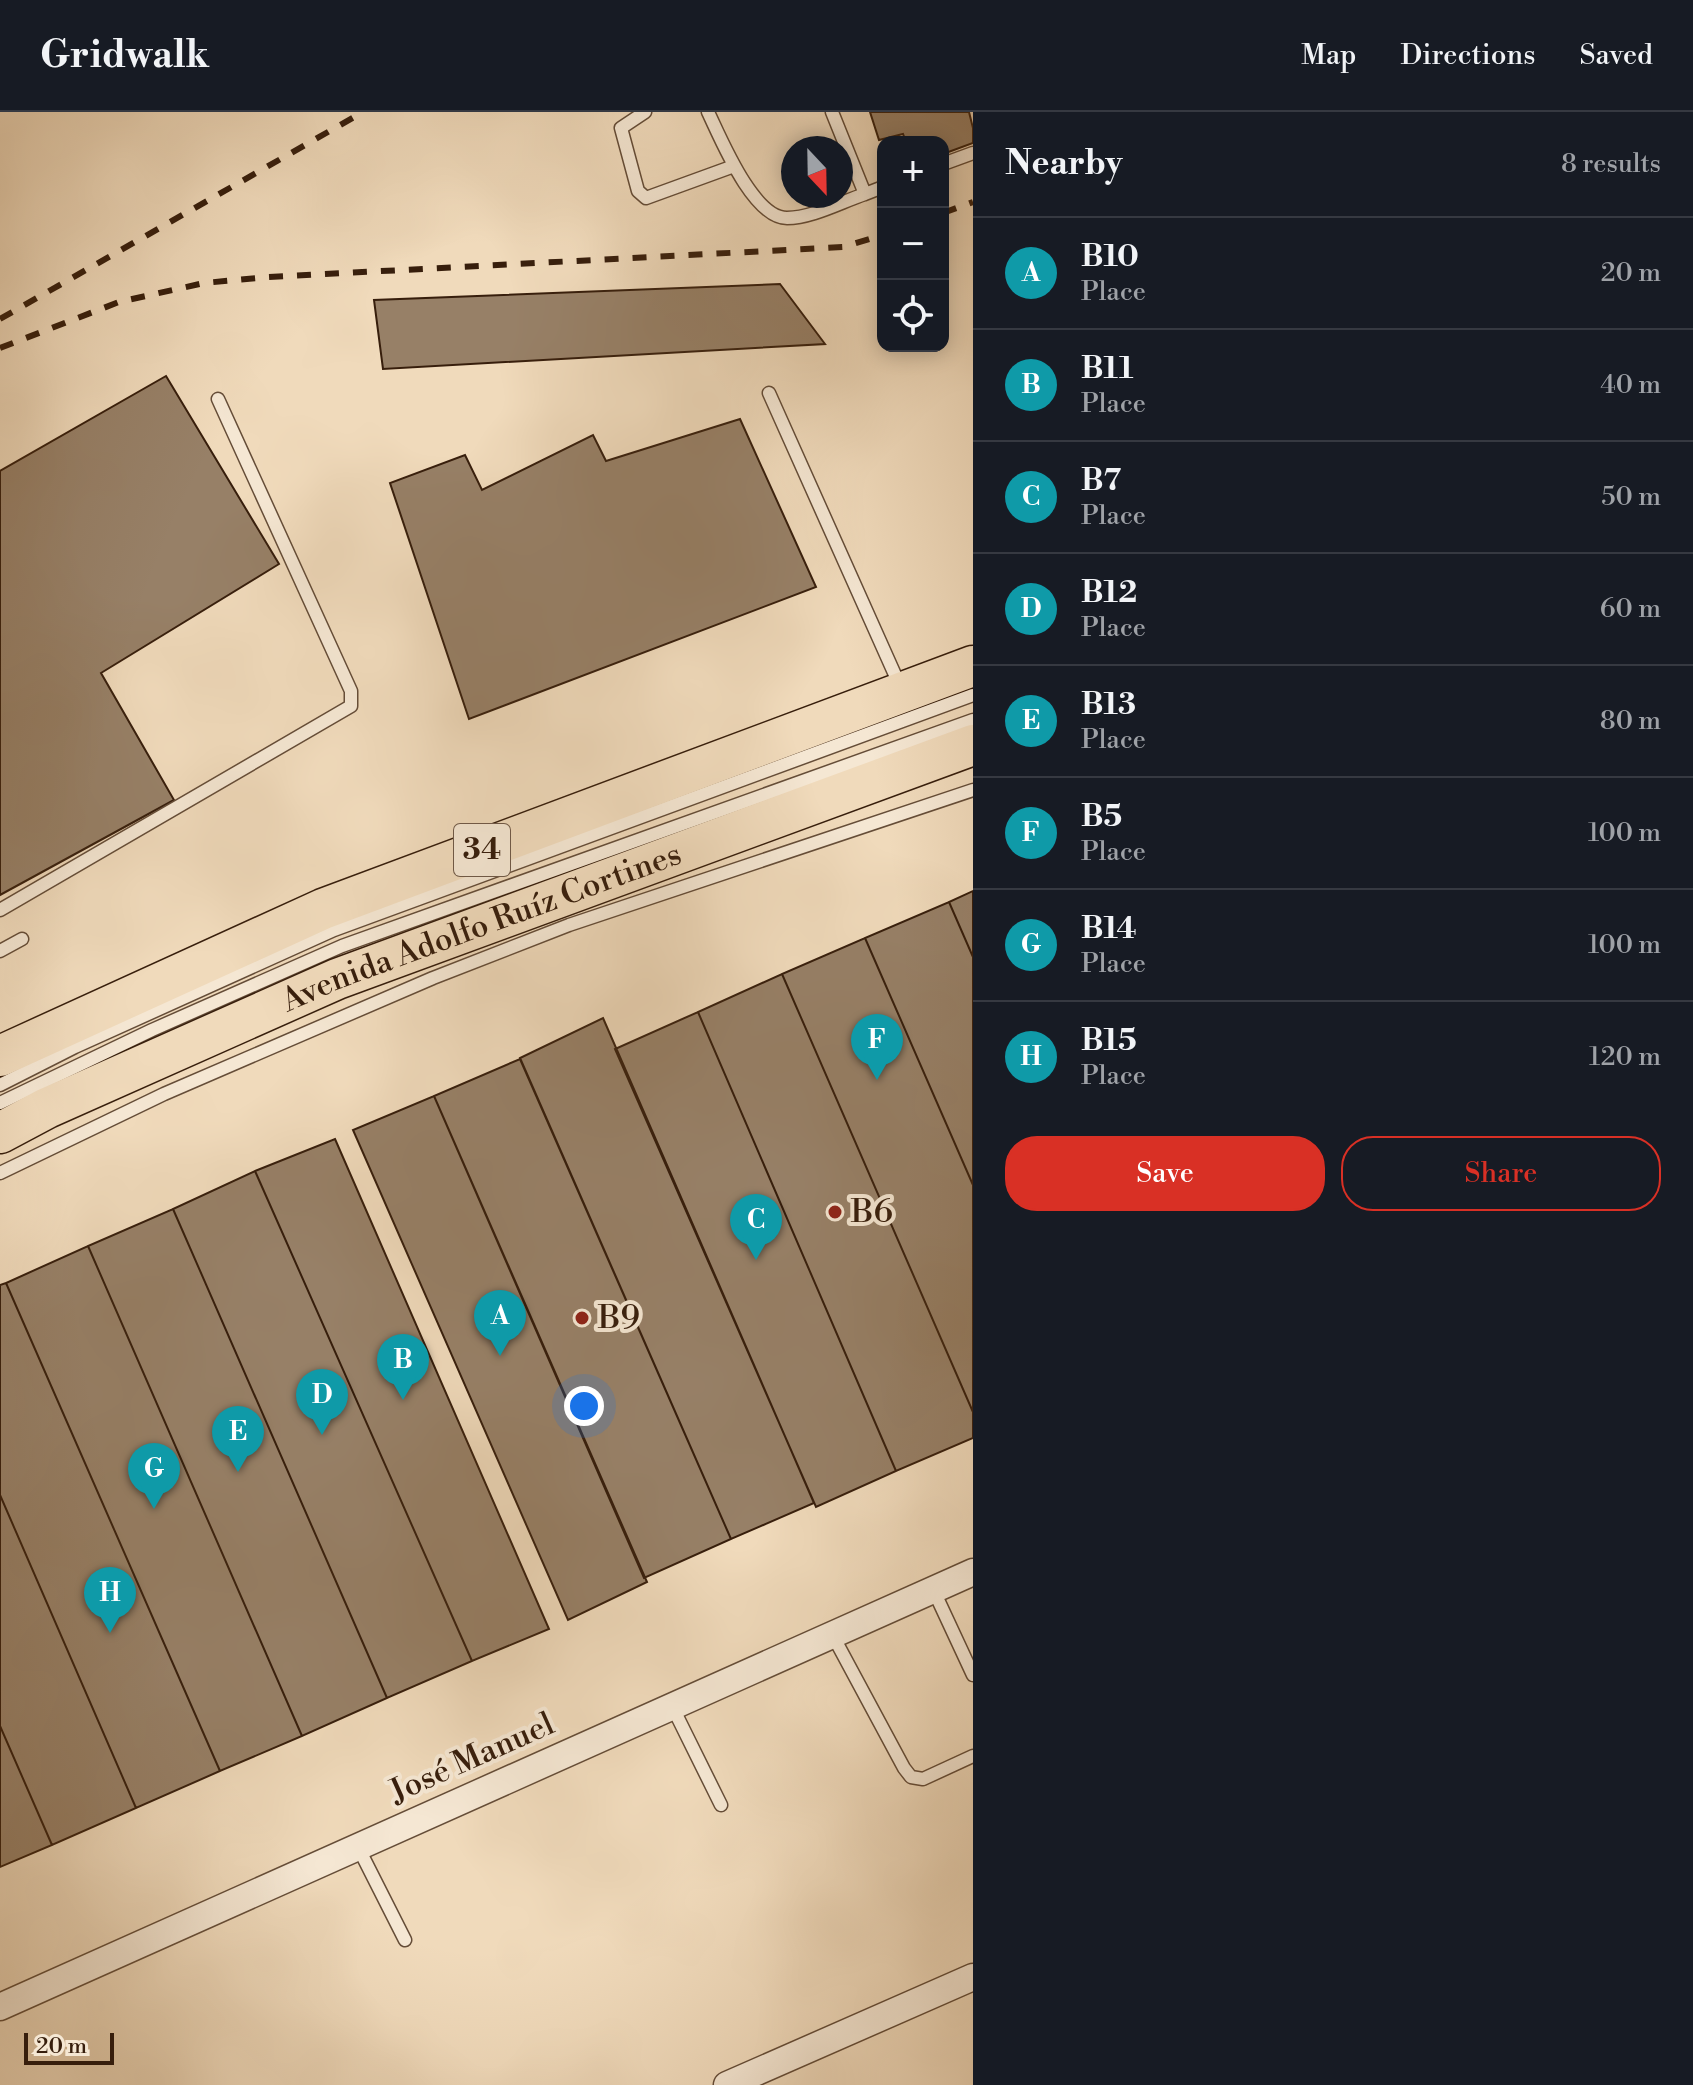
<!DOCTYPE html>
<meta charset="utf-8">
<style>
body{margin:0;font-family:"Libre Bodoni",serif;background:#242831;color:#f1f3f6}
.controls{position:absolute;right:24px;top:24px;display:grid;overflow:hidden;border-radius:16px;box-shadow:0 4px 20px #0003}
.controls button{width:72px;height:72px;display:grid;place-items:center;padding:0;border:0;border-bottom:2px solid #363941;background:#171b24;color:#f1f3f6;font:40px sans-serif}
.compass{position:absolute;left:781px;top:24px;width:72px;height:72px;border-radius:50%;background:#171b24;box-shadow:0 4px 20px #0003;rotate:158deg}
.scale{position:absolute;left:24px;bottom:20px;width:90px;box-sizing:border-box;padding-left:8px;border:4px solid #371e0c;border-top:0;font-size:22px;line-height:28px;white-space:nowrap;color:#371e0c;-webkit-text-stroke:6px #f5e7d3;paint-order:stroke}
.you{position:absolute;left:584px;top:1294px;width:28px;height:28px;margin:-20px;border:6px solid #fff;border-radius:50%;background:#1a73e8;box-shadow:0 0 0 12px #1a73e833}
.badge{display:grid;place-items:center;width:52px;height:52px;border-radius:50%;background:#d93025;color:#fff;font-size:26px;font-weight:700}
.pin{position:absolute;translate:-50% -66px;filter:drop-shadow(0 2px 4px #0008)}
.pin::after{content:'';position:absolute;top:42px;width:28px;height:24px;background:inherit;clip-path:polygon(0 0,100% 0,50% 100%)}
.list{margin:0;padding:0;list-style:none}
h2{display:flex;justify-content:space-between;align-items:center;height:104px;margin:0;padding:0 32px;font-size:34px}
h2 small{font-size:26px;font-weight:400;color:#9ea1a6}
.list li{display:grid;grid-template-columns:52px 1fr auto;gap:24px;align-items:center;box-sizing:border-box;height:112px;padding:0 32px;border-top:2px solid #363941}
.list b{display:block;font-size:30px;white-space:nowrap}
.list p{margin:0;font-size:26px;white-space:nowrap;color:#9ea1a6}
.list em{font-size:26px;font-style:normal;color:#9ea1a6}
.actions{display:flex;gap:16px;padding:24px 32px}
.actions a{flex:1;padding:18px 0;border:2px solid #d93025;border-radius:32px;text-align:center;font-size:28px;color:#d93025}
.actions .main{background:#d93025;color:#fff}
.icon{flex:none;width:44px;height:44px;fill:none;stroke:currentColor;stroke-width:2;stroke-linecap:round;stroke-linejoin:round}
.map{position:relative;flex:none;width:973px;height:1973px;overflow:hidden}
header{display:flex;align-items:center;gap:48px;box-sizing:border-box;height:112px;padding:0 40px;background:#171b24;border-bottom:2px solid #363941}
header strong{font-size:38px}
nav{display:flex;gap:44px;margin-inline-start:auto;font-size:28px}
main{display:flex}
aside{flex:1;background:#171b24}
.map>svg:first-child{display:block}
.building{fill:#978067;stroke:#371e0c;stroke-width:2}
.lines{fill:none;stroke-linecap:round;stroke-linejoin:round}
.lane-casing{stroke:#654d38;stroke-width:15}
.street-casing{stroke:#654d38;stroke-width:29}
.primary-casing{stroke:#371e0c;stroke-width:43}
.lane{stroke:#f5e7d3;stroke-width:12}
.street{stroke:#f5e7d3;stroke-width:26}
.primary{stroke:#f0dabb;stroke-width:40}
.rail{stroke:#371e0c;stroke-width:6;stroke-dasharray:14 14;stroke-linecap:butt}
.poi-dot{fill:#8f2418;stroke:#f5e7d3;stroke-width:3}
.labels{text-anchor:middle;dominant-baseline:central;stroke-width:8;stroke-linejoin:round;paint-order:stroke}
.shield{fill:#f5e7d3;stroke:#705a48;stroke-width:2}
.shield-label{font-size:30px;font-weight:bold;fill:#371e0c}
.street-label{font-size:32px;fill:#371e0c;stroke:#f5e7d3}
.poi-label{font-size:32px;fill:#371e0c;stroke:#f5e7d3;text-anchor:start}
</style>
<header>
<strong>Gridwalk</strong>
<nav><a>Map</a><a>Directions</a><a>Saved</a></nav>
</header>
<main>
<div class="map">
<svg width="973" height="1973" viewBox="0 0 973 1973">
<rect width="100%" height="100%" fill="#f0dabb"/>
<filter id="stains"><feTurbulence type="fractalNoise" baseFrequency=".0025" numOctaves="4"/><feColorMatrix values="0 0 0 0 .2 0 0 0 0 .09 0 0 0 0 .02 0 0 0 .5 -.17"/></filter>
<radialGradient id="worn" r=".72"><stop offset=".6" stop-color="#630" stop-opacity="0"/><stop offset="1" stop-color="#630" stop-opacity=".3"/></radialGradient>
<path class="building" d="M870 0H969L973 16V31L943 42V30H906L903 22 879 28Z
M780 172 825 232 383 257 374 188Z
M166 264 279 452 101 561 174 688 0 783V359Z
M740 307 816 475 469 607 390 371 465 343 482 378 593 323 606 349Z
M973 779V845L949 790Z
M949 790 973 845V1073L865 826Z
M865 826 973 1073V1300L782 862Z
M782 862 973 1300V1326L896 1359 698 900Z
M698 900 896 1359 816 1395 615 937Z
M603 906 814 1391 731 1427 520 946Z
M520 947 731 1427 644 1466 434 984Z
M434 984 647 1470 568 1508 353 1018Z
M335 1027 549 1517 472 1549 255 1059Z
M255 1059 472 1549 387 1586 173 1097Z
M173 1097 387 1586 302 1624 88 1134Z
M88 1134 302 1624 220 1659 6 1171Z
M6 1171 220 1659 136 1696 0 1383V1173Z
M0 1383 136 1696 52 1733 0 1614Z
M0 1614 52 1733 0 1755Z"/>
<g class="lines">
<g class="lane-casing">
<path id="lane" d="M645 0 621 16 638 79 646 86 734 54
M708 0C721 27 753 106 787 106 812 106 841 90 865 82
M832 0 865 82 883 75
M943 52 973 41
M769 281 900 574
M0 798 351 594V579L218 287
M0 839 22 827
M0 973 75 935 334 818 973 583
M0 991 152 918 342 834 973 608
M0 1061 164 982 433 866 569 813 973 678
M933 1477 973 1563
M832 1522 904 1656 911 1665 923 1667 973 1644
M672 1594 721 1693
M358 1735 405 1828"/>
</g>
<g class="street-casing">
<path id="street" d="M0 1895 973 1460
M727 1973 973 1865"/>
</g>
<g class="primary-casing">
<g id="primary">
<path d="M0 944 323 797 973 554"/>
<path id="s1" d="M0 1021 47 996 337 867 973 633"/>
</g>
</g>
<use href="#lane" class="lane"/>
<use href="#street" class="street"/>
<use href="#primary" class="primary"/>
<path class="rail" d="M943 101 973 90
M0 207 363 0
M0 236 119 190 204 171 268 165 843 135 883 123"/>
</g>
<g class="poi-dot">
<circle cx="835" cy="1100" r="8"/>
<circle cx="582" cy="1206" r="8"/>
</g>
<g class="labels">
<rect class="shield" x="454" y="712" width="56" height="52" rx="6"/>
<g class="shield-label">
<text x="482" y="738">34</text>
</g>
<g class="street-label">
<text stroke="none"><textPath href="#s1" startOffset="524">Avenida Adolfo Ruíz Cortines</textPath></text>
<text transform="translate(472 1646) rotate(-24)">José Manuel</text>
</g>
<g class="poi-label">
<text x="851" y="1100">B6</text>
<text x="598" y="1206">B9</text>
</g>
</g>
<rect width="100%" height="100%" filter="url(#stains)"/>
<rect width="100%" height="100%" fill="url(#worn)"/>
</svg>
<div class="controls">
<button>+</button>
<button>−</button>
<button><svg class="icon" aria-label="locate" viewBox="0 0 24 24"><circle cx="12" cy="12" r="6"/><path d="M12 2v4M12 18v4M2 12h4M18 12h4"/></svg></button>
</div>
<svg class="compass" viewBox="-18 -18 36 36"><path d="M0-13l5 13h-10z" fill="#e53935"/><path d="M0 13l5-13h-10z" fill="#9ea1a6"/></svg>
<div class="scale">20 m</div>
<div class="you"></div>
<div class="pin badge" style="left:500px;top:1244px;background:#0f9aa8">A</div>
<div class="pin badge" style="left:403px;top:1288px;background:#0f9aa8">B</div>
<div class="pin badge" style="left:756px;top:1148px;background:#0f9aa8">C</div>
<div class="pin badge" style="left:322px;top:1323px;background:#0f9aa8">D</div>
<div class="pin badge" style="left:238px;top:1360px;background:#0f9aa8">E</div>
<div class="pin badge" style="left:877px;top:968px;background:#0f9aa8">F</div>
<div class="pin badge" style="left:154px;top:1397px;background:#0f9aa8">G</div>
<div class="pin badge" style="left:110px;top:1521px;background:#0f9aa8">H</div>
</div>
<aside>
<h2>Nearby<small>8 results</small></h2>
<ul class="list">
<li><span class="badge" style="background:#0f9aa8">A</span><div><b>B10</b><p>Place</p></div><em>20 m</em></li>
<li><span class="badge" style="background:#0f9aa8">B</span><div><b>B11</b><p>Place</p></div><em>40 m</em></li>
<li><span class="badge" style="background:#0f9aa8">C</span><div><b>B7</b><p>Place</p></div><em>50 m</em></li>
<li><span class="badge" style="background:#0f9aa8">D</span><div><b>B12</b><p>Place</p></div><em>60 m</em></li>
<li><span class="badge" style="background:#0f9aa8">E</span><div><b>B13</b><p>Place</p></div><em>80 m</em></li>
<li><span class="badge" style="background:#0f9aa8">F</span><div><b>B5</b><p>Place</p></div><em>100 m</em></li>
<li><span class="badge" style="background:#0f9aa8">G</span><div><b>B14</b><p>Place</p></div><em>100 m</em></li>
<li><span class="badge" style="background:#0f9aa8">H</span><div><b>B15</b><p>Place</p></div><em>120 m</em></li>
</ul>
<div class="actions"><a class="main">Save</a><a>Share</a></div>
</aside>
</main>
